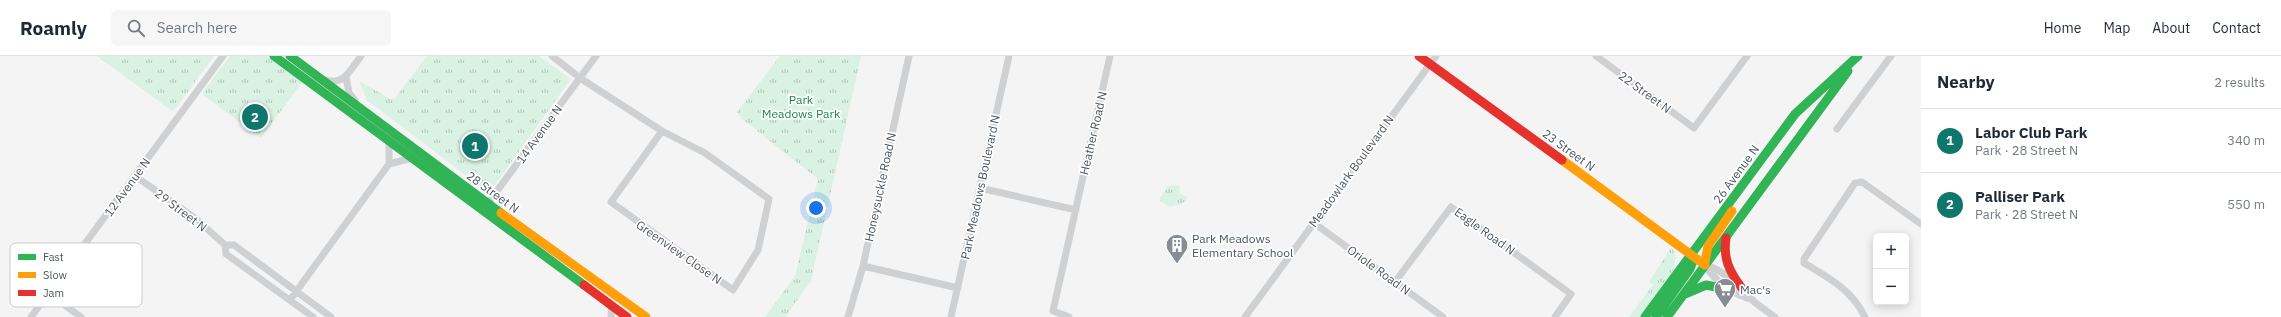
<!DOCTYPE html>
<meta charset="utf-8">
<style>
body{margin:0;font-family:"IBM Plex Sans",sans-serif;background:#f6f6f7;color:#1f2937}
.controls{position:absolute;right:12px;bottom:12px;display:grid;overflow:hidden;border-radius:6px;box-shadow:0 2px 10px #0003}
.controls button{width:36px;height:36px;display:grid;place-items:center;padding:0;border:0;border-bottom:1px solid #e0e1e3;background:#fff;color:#1f2937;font:20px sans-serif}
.you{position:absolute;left:816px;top:152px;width:14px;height:14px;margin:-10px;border:3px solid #fff;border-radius:50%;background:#1a73e8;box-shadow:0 0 0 6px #1a73e833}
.badge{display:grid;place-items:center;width:26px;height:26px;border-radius:50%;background:#0f766e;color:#fff;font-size:13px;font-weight:700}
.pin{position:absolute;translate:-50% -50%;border:2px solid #fff;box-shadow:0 1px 4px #0006}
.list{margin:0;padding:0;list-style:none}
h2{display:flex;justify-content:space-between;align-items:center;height:52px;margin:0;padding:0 16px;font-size:17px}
h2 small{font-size:13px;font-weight:400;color:#747a83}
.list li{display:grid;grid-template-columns:26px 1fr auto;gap:12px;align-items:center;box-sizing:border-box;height:64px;padding:0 16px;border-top:1px solid #e0e1e3}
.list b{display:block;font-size:15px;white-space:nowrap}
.list p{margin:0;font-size:13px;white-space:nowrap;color:#747a83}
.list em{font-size:13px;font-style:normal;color:#747a83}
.icon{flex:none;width:22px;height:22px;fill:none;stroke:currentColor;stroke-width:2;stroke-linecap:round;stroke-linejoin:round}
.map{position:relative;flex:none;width:1921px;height:261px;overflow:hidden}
header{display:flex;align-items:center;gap:24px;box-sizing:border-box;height:56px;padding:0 20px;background:#fff;border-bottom:1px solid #e0e1e3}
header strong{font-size:19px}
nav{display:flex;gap:22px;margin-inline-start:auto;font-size:14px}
.search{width:280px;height:36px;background:#f6f6f7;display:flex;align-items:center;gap:10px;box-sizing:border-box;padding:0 14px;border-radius:6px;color:#747a83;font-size:15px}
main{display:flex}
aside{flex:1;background:#fff}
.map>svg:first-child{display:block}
.grass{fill:url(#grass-tufts)}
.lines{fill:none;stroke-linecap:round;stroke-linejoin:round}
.street{stroke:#ced0d2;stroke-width:7}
.fast{stroke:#30b455;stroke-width:9}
.slow{stroke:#ff9f0a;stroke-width:9}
.jam{stroke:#e5322d;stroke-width:9}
.labels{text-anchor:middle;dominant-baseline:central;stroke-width:3.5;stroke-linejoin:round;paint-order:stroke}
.street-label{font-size:12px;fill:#4a5661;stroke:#fff}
.park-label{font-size:12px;fill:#17864f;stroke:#fff}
.poi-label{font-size:12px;fill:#4a5661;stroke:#fff;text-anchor:start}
.key{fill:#fff;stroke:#c9ccd0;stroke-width:1}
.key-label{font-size:11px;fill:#4a5661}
</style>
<header>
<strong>Roamly</strong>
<div class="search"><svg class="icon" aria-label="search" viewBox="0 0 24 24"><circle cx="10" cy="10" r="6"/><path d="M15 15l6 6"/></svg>Search here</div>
<nav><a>Home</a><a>Map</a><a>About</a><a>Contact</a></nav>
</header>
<main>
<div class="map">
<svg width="1921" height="261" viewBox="0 0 1921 261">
<defs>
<pattern id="grass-tufts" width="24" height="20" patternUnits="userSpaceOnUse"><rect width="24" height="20" fill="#d9f2e3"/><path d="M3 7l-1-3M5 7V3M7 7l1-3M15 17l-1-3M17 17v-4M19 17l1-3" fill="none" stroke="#b2c7bb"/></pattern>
</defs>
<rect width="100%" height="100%" fill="#f4f4f4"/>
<path class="grass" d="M97 0H214L176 52 172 55Z
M230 0H268L303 25 261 82 203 39V36Z
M427 0H539L571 23 489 137 367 44 359 25 391 43 395 42Z
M780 0H861L811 225 785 261H765L795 220 818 123 741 62 737 56Z
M1179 129 1180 137 1187 142 1182 148 1170 151 1160 145V141L1168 130Z
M1671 191C1687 210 1654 244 1642 261H1629L1653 229 1649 226Z"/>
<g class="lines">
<path class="street" d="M552 0 580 22 662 75 705 97 769 143 758 194 733 234 611 146 662 75
M1596 0 1694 72 1747 0
M346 21 349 37 355 44
M326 24C344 30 351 13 361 0
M1837 73 1891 0
M389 108 412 102
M135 120 195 162 225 189
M980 132 1076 154
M486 150 596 0
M1314 167 1443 261
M225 189H234L331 261
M225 189 226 198 313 261
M1705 209C1724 214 1739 230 1752 244 1759 250 1768 256 1775 261
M1705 209C1714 225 1735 239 1753 244
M863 210 958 232
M1395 226 1451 151 1571 238 1555 261
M48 237 81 261
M290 244 389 108V86
M31 261 223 0
M611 261 612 250
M848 261 863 210 909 0
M951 261 1009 0
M1069 261 1053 255 1110 0
M1245 261 1436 0
M1865 261C1852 234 1829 222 1804 207V203L1855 127 1862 126 1921 168"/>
<path class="fast" d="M274 0 584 229
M290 0 501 157
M1685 238 1706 229 1731 234
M1645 261 1795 58 1858 0
M1656 261 1690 213 1693 205 1692 199
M1667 261 1848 15"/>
<path class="slow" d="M1562 104 1705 209
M501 157 646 261
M1705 206 1708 190 1732 155"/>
<path class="jam" d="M1419 0 1562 104
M1726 182C1723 202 1729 215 1741 231
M584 229 627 261"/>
</g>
<defs>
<g id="building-pin" transform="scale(1.15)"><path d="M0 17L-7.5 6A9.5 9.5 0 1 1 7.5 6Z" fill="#868d94" stroke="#fff"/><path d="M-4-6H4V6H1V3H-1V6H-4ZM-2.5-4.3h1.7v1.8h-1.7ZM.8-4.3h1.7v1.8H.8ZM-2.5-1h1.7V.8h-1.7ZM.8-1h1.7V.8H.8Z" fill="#fff"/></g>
<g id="supermarket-pin" transform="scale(1.15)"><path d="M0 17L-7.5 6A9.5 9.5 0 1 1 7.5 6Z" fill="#868d94" stroke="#fff"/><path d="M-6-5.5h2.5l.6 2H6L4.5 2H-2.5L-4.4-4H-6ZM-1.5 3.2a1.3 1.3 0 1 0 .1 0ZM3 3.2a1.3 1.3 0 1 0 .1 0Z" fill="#fff"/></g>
</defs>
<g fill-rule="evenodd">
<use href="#building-pin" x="1177" y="189"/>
<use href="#supermarket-pin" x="1725" y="233"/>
</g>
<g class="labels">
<g class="street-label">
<text transform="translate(1645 36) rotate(36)">22 Street N</text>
<text transform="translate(1093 77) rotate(-77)">Heather Road N</text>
<text transform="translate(539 78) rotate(-54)">14 Avenue N</text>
<text transform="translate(1569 94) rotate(36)">23 Street N</text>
<text transform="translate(1351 115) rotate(-54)">Meadowlark Boulevard N</text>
<text transform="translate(1736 118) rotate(-54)">26 Avenue N</text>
<text transform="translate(127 131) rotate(-54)">12 Avenue N</text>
<text transform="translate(880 131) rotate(-78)">Honeysuckle Road N</text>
<text transform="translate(980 131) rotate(-78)">Park Meadows Boulevard N</text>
<text transform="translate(493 136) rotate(36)">28 Street N</text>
<text transform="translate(181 154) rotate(37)">29 Street N</text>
<text transform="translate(1485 175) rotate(36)">Eagle Road N</text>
<text transform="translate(679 196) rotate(35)">Greenview Close N</text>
<text transform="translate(1379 214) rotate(36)">Oriole Road N</text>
</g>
<g class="park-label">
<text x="801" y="43">Park<tspan x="801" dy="14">Meadows Park</tspan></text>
</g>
<g class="poi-label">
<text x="1192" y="182">Park Meadows<tspan x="1192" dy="14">Elementary School</tspan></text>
<text x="1740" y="233">Mac's</text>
</g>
</g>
<rect x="10" y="187" width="132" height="64" rx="6" class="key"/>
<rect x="18" y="198" width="18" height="6" fill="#30b455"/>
<rect x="18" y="216" width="18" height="6" fill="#ff9f0a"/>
<rect x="18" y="234" width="18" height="6" fill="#e5322d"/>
<g class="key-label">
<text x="43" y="205">Fast</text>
<text x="43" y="223">Slow</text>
<text x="43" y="241">Jam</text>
</g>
</svg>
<div class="controls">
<button>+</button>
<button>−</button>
</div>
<div class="you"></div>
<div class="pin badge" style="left:475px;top:90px">1</div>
<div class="pin badge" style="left:255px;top:61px">2</div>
</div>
<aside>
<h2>Nearby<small>2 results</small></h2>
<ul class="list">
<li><span class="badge">1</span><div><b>Labor Club Park</b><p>Park · 28 Street N</p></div><em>340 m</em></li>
<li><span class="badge">2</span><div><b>Palliser Park</b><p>Park · 28 Street N</p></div><em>550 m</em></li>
</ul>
</aside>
</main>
